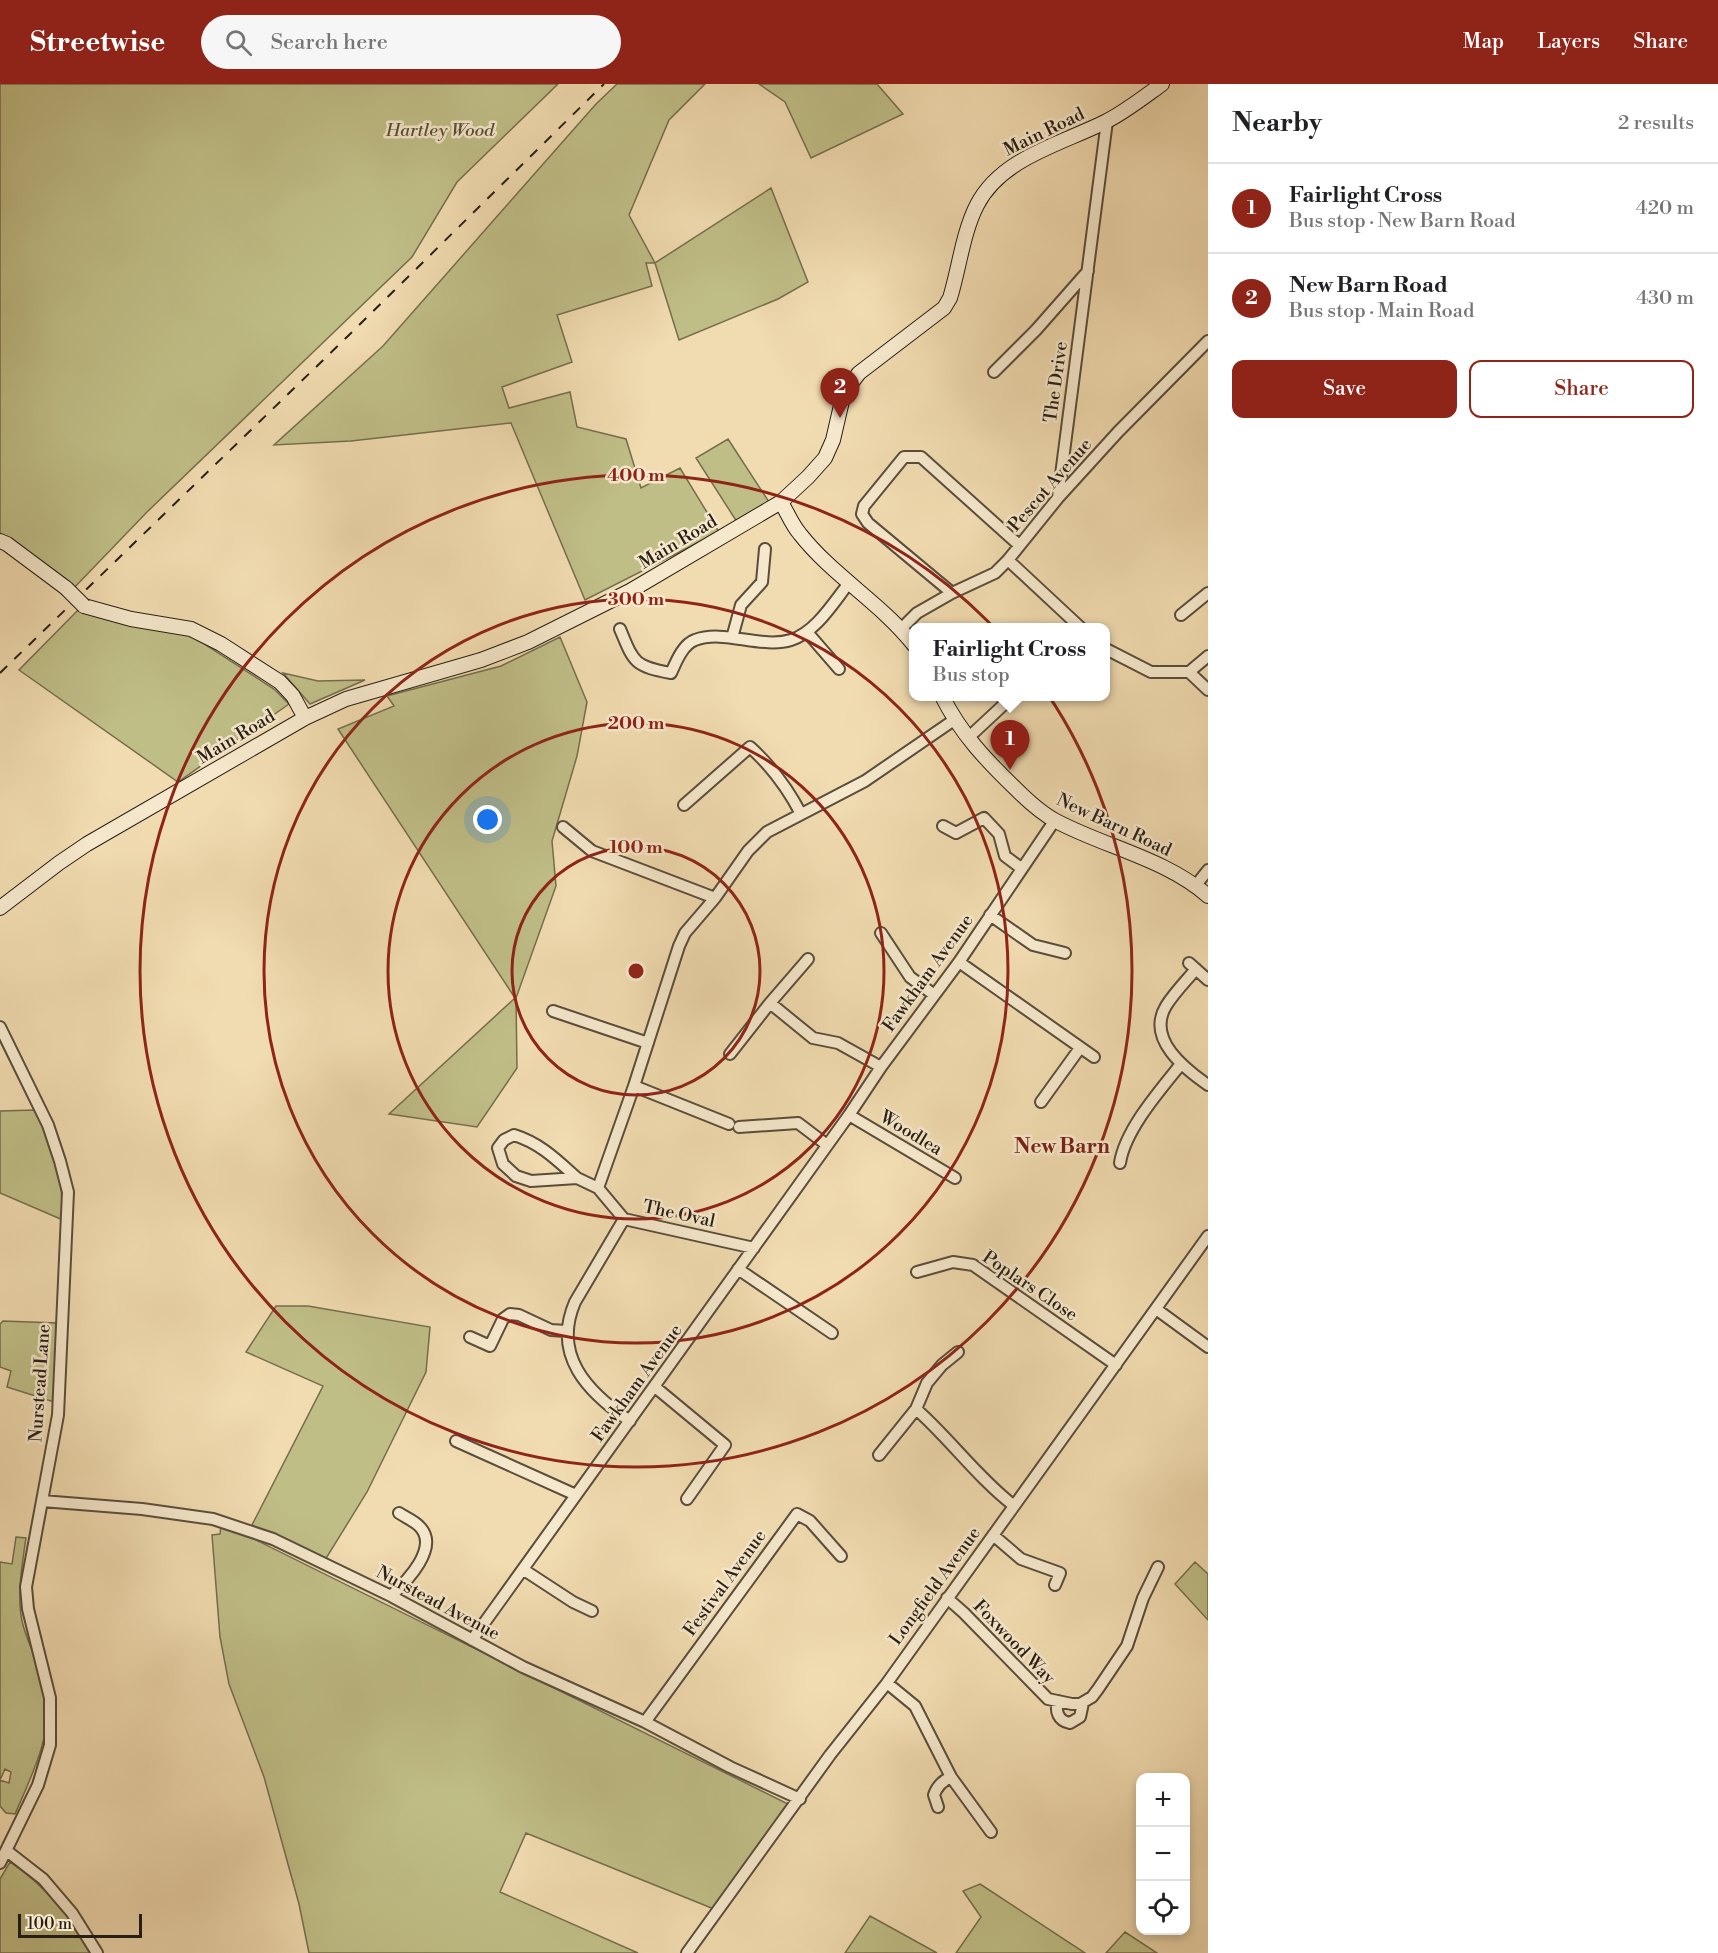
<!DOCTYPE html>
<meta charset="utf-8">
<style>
body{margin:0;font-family:"Libre Bodoni",serif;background:#f6f6f6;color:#202124}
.controls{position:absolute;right:18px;bottom:18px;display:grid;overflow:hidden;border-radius:12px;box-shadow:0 3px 9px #0003}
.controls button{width:54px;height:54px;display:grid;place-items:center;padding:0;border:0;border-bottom:2px solid #e0e0e0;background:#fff;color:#202124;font:30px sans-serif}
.scale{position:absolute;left:18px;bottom:15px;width:124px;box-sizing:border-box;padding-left:6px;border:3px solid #281e15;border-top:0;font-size:16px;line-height:21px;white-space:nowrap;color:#281e15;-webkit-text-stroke:4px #f6e8cc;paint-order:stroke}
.you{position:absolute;left:488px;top:736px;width:21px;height:21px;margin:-15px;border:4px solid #fff;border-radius:50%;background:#1a73e8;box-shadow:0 0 0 9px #1a73e833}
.badge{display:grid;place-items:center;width:39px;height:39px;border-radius:50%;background:#8f2418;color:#fff;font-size:20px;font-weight:700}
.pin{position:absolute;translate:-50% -50px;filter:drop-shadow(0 2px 3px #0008)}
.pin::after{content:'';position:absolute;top:32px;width:21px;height:18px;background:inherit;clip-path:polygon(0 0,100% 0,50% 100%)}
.popup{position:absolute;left:909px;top:539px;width:201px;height:78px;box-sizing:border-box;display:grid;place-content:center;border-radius:12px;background:#fff;filter:drop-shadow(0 2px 4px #0005);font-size:20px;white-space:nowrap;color:#757577}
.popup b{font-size:22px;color:#202124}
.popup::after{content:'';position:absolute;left:50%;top:100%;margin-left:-12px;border:12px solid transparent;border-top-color:#fff}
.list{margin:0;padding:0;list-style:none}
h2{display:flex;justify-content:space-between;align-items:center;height:78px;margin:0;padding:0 24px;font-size:26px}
h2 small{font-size:20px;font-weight:400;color:#757577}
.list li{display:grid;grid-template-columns:39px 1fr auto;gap:18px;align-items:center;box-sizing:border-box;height:90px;padding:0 24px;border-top:2px solid #e0e0e0}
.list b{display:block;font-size:22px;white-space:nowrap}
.list p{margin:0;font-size:20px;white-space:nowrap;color:#757577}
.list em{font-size:20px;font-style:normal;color:#757577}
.actions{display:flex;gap:12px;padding:18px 24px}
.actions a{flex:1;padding:14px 0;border:2px solid #8f2418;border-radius:12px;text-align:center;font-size:21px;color:#8f2418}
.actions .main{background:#8f2418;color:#fff}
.icon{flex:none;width:33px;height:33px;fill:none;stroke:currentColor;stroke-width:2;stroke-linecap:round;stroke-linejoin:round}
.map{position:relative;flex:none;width:1208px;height:1869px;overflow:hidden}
header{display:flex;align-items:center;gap:36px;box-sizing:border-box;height:84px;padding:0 30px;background:#8f2418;color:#fff}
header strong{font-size:28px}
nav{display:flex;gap:33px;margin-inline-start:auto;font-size:21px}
.search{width:420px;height:54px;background:#f6f6f6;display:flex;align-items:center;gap:15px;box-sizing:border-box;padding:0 21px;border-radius:33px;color:#757577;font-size:22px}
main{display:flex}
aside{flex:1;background:#fff}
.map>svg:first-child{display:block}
.green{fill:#c0be87;stroke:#746e4e;stroke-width:1.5}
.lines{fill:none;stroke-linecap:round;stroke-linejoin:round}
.street-casing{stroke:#5a4d3c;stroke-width:14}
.secondary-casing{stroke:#281e15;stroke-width:16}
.street{stroke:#f6e8cc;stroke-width:10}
.secondary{stroke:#f6e8cc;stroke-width:14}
.rail{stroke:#281e15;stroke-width:2;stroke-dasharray:10 10;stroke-linecap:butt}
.secondary-bridge-casing{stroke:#281e15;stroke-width:16;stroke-linecap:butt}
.secondary-bridge{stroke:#f6e8cc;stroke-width:14}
.ring{fill:none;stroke:#8f2418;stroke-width:3}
.labels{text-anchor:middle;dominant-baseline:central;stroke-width:5;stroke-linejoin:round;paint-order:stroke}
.park-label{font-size:18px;font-style:italic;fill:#564e37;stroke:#f6e8cc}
.street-label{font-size:18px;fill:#281e15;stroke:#f6e8cc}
.quarter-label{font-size:21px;font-weight:bold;fill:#7a1f14;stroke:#f6e8cc}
.centre{fill:#8f2418;stroke:#f6e8cc;stroke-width:3}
.ring-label{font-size:18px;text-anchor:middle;font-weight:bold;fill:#8f2418;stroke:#f6e8cc;stroke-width:5;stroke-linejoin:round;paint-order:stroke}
</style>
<header>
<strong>Streetwise</strong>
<div class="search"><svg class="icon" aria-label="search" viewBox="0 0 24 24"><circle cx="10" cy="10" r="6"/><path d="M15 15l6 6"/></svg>Search here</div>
<nav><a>Map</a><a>Layers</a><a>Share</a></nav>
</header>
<main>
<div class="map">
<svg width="1208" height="1869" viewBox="0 0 1208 1869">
<rect width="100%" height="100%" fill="#f1dbb0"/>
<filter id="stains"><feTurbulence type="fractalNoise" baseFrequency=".00333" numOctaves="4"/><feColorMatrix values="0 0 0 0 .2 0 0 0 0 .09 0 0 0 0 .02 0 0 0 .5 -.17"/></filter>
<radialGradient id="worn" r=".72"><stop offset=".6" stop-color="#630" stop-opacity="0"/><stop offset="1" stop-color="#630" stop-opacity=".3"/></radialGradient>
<path class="green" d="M0 0H558L457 98 412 173 147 428 72 506 15 459 0 450Z
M617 0H705L669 36 629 131 655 179 771 104 808 198 778 215 679 256 655 179H646L652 202 557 231 572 278 502 303 509 324 570 308 577 343 626 355 641 404 680 384 719 448 585 516 511 339 351 357 274 361 383 262 596 20Z
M759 0H877L903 30 811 74 785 18Z
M728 355 769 418 737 438 696 374Z
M80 524 189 550 274 605 289 620 178 698 19 586Z
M560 553 587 618 577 672 552 757 556 802 516 914 517 984 477 1043 389 1030 515 914 338 645 394 622 387 612 501 582Z
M283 589 318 597 365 596 310 620Z
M35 1026C54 1059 63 1098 63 1136L0 1109V1027Z
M276 1222H308L430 1243 426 1288 367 1408 325 1476 252 1441 323 1302 246 1268Z
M3 1237 57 1239 54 1318 7 1303 11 1287 0 1283V1240Z
M221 1441 250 1453 790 1721 714 1825 526 1749 500 1808 638 1869H309L299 1820 264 1693 229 1600 220 1553 212 1451 220 1450Z
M16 1453 26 1454C22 1481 16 1515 23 1541 29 1563 44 1590 47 1611 52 1652 31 1693 15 1730L6 1729 0 1722V1696L9 1699 11 1688 5 1685 0 1696V1478L12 1480Z
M1195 1478 1208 1490V1536L1175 1500Z
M10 1778C40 1798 76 1836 92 1869H0V1795Z
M980 1800 1085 1869H956L981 1833 963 1807Z
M870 1832 937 1869H845Z
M1125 1848 1157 1869H1106Z"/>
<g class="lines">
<g class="street-casing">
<path id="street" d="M994 288 1036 246 1088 187
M1058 414 1107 37
M1008 476 1081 544
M952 509 868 439 862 430 864 422 904 373H921L1019 461
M1181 531 1208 509
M620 545C634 579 634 582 671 589 676 578 683 560 695 556 724 545 761 565 791 556 816 548 833 519 849 499
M901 545 917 529 952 509 995 489 1008 476 1058 414 1118 348 1208 257
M807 548 839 585
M732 554 741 521 762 498 765 465
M1106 565 1151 588H1189
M1189 588 1208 606
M1189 588 1208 572
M968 654 1013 612
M684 721 750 663C772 683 787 703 801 730
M943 742 956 749 984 734 999 750 1005 772 1021 784
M563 743 592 767 715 814
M1196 801 1208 786
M990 831 1033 861 1065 869
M881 849 910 893 933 910
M959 878 1094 973
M1189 879 1208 896
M1196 885C1186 897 1174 909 1166 922 1146 955 1185 985 1208 1001
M770 919 813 954 838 959 881 983
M553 927 648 959
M0 943 48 1041 60 1077 68 1108 58 1331 26 1503 28 1525 50 1614V1661L38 1701 0 1779
M730 970 770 919 808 875
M634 1002 729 1040
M1041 1018 1080 964
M849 1031 955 1094
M739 1043 798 1039 827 1061
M1120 1079C1125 1046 1160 1006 1181 980
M577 1094C557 1076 540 1059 514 1051L504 1056 498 1064 503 1080 516 1092 531 1097 577 1094 598 1104 624 1135 754 1164
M598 1104 634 1002 679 862 685 849 715 814 748 767 767 748 865 697 954 636
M624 1135 575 1218C552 1271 587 1308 630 1337
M738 1185 832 1249
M917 1188 953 1178 973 1181 1116 1281
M1156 1225 1208 1263
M470 1253 490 1262 503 1235 510 1230 519 1231 551 1246 566 1247
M655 1303 725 1361 687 1415
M916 1325C950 1355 977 1393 1013 1421
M456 1357 576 1411
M879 1371 916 1325 927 1299 942 1281 958 1268
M42 1417 142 1425 213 1435 273 1455 391 1512 523 1583 645 1638 730 1683 800 1715
M993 1451 1021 1475 1060 1489 1055 1501
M524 1486 573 1518 592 1527
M391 1512C406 1498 441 1463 419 1442 414 1437 405 1433 399 1429
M947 1514 964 1529 1048 1615 1072 1620H1080L1092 1613 1098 1605 1127 1562 1143 1514 1158 1483
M472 1556 849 1031 881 983 959 878 1055 736
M887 1599 915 1622 951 1693 991 1748
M1058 1617C1055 1627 1058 1637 1070 1639L1080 1633 1083 1619
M645 1638 797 1430 810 1437 841 1472
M938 1723 934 1711C937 1702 942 1697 951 1693
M7 1767 43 1795 72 1829 97 1869
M687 1869 830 1671 887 1599 1208 1152"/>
</g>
<g class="secondary-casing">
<path id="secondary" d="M781 418C787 428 792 441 800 450 833 492 881 519 914 561
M0 457 7 460 66 504
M84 522 131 535 191 545 221 560 280 598 293 612 305 634
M942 612C961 650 986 676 1016 705 1028 717 1041 729 1056 737 1105 763 1166 775 1208 812
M0 824 59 779 87 760 305 634 346 615 481 576 528 558 630 507 781 418 808 393 825 374 833 356 842 317 849 302 859 289 944 224 950 214C959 185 963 148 977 121 1001 74 1061 60 1105 38 1125 28 1144 13 1162 0"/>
</g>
<use href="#street" class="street"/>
<use href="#secondary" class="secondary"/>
<path class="rail" d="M0 589 348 252 604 0"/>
<g class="secondary-bridge-casing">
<path id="secondary-bridge" d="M66 504 84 522"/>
</g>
<use href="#secondary-bridge" class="secondary-bridge"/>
</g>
<g class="ring">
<circle cx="636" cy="887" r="124"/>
<circle cx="636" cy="887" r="248"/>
<circle cx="636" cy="887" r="372"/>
<circle cx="636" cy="887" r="496"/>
</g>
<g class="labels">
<g class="park-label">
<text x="440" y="46">Hartley Wood</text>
</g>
<g class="street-label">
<text transform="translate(1044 48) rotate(-26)">Main Road</text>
<text transform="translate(1056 298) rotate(-82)">The Drive</text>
<text transform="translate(1050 401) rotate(-49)">Pescot Avenue</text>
<text transform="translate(678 458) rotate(-31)">Main Road</text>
<text transform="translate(236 653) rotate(-31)">Main Road</text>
<text transform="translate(1114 741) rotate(25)">New Barn Road</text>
<text transform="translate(928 889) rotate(-54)">Fawkham Avenue</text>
<text transform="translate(911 1049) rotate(31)">Woodlea</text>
<text transform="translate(679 1130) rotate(12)">The Oval</text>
<text transform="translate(1030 1202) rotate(34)">Poplars Close</text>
<text transform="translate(40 1299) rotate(-86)">Nurstead Lane</text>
<text transform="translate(637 1299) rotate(-54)">Fawkham Avenue</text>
<text transform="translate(725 1499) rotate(-54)">Festival Avenue</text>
<text transform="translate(935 1502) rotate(-54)">Longfield Avenue</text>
<text transform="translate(438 1519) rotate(28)">Nurstead Avenue</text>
<text transform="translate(1014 1558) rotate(46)">Foxwood Way</text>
</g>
<g class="quarter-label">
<text x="1062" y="1063">New Barn</text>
</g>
</g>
<circle cx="636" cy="887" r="9" class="centre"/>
<g class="ring-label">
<text x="636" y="397">400 m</text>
<text x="636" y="521">300 m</text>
<text x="636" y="645">200 m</text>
<text x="636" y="769">100 m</text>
</g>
<rect width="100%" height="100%" filter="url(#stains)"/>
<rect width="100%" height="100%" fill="url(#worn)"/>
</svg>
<div class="controls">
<button>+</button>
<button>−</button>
<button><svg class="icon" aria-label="locate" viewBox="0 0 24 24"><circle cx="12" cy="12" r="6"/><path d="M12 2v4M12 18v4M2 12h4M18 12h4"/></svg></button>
</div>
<div class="scale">100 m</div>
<div class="you"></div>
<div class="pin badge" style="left:1010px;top:686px">1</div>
<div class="popup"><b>Fairlight Cross</b>Bus stop</div>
<div class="pin badge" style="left:840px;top:334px">2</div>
</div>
<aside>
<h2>Nearby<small>2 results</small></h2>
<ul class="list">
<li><span class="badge">1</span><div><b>Fairlight Cross</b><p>Bus stop · New Barn Road</p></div><em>420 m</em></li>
<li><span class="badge">2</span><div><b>New Barn Road</b><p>Bus stop · Main Road</p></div><em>430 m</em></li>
</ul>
<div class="actions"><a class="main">Save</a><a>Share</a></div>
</aside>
</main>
